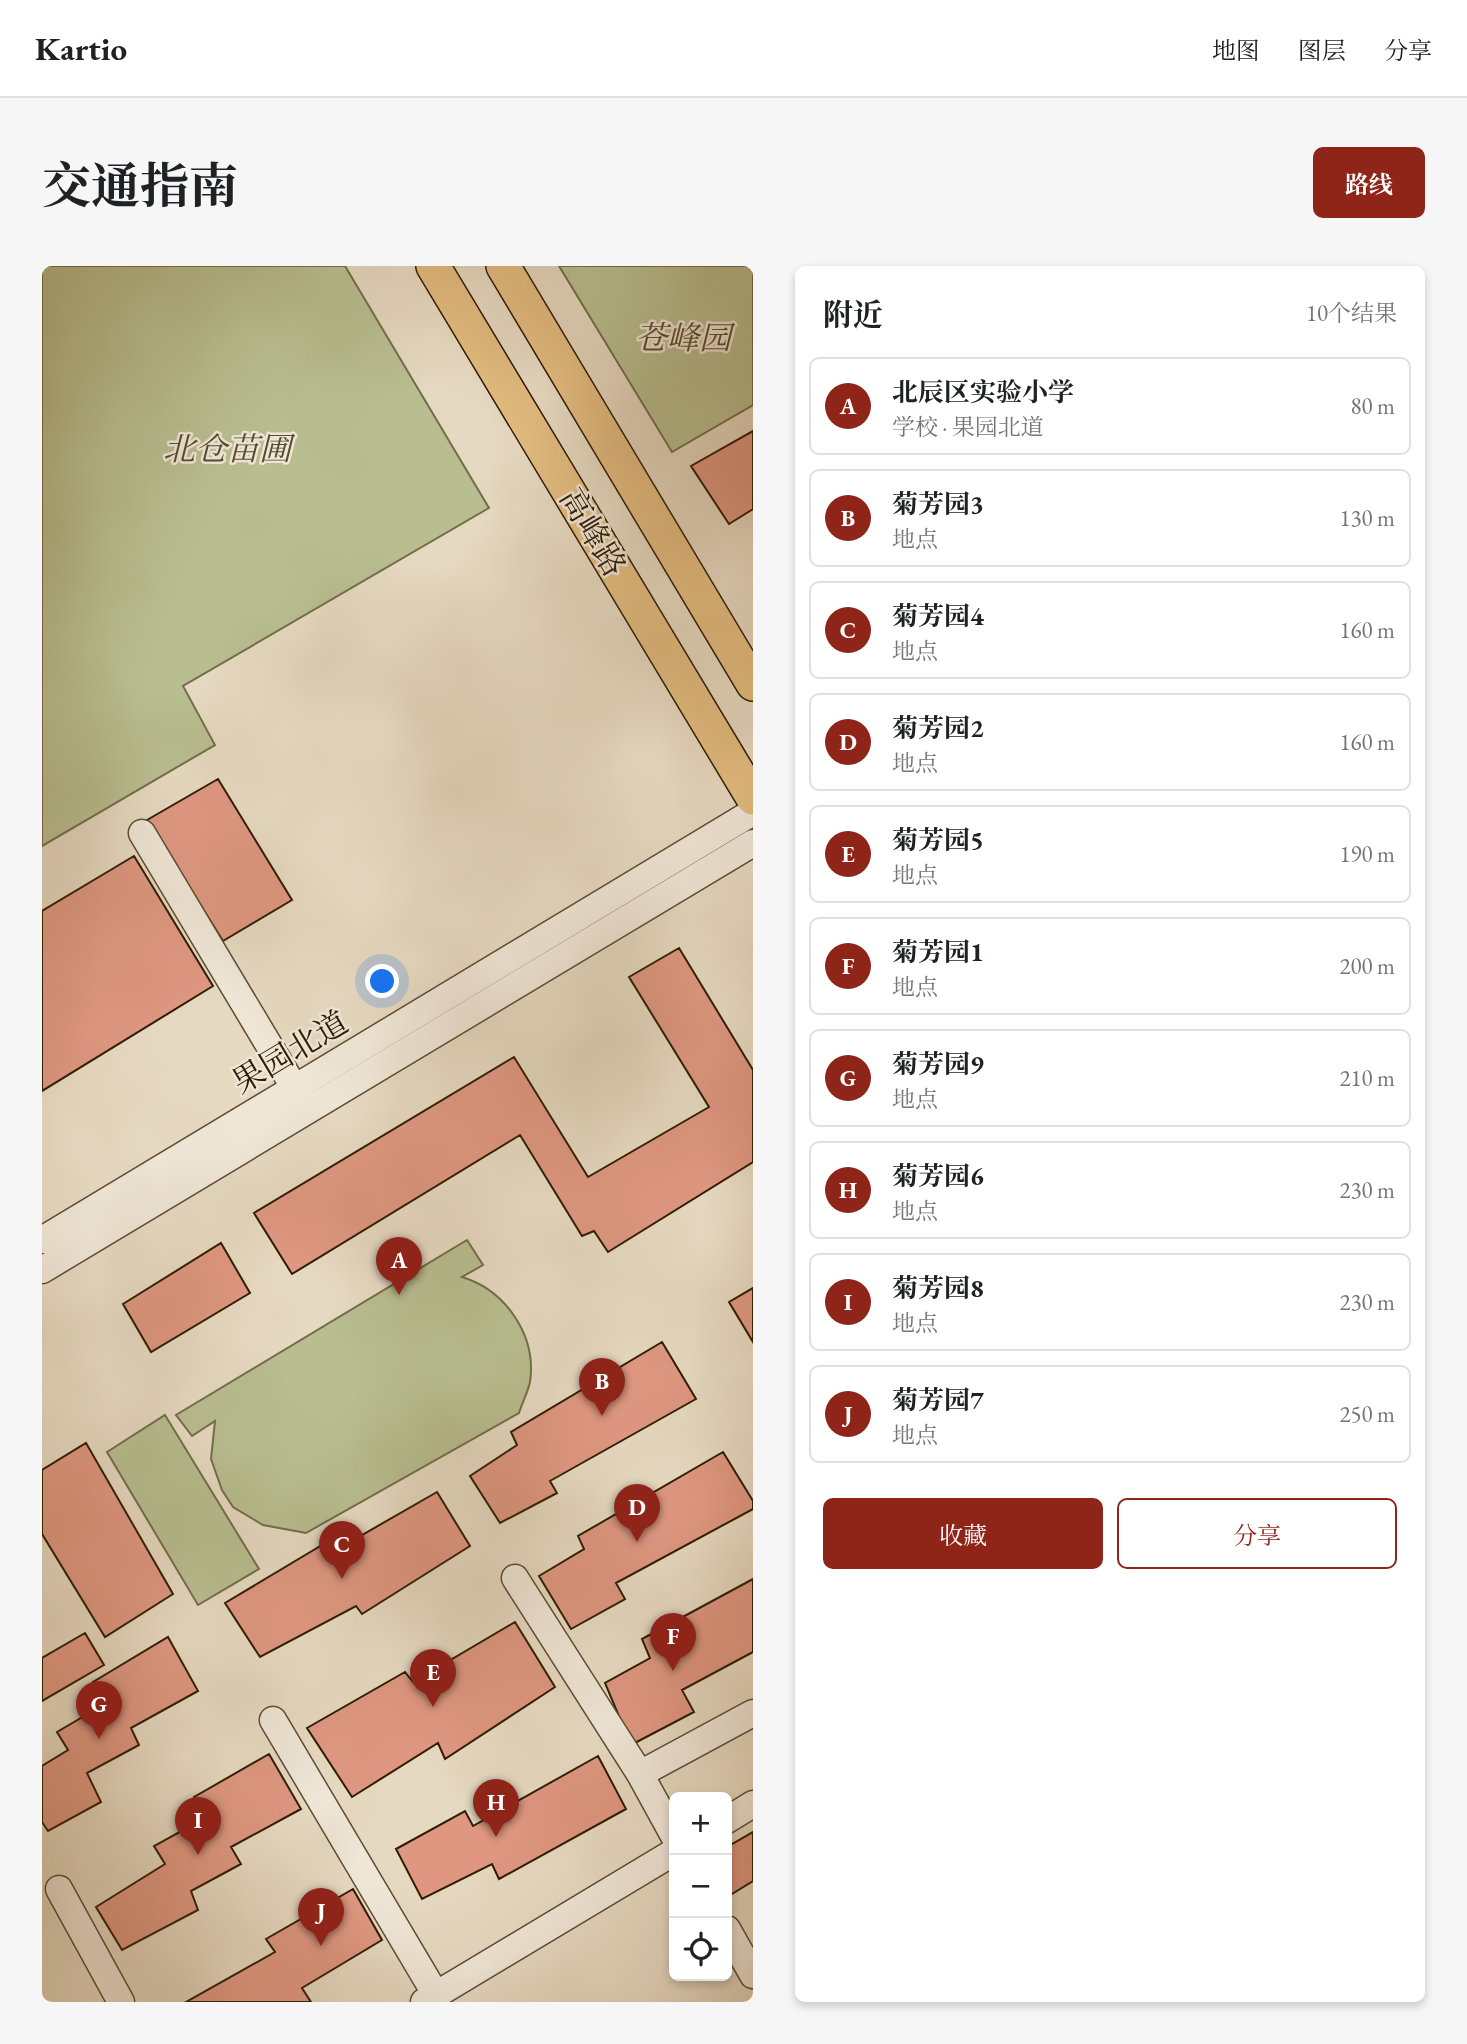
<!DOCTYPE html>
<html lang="zh">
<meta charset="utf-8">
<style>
body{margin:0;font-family:"EB Garamond","Noto Serif SC",serif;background:#f6f6f6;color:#202124}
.controls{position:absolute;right:21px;bottom:21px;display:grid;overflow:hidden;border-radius:10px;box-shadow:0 4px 10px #0003}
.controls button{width:63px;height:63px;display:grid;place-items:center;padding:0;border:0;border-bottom:2px solid #e0e0e0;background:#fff;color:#202124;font:35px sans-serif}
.you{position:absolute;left:341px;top:716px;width:24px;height:24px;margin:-18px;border:5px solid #fff;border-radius:50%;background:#1a73e8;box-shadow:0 0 0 10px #1a73e833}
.badge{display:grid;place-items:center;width:46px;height:46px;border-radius:50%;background:#8f2418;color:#fff;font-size:23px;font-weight:700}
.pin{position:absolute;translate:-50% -58px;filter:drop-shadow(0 2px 4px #0008)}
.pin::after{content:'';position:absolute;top:37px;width:24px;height:21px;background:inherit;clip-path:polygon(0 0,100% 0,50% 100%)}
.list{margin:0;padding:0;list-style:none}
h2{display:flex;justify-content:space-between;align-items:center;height:91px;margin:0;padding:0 28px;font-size:30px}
h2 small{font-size:23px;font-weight:400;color:#757577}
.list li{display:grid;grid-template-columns:46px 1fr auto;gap:21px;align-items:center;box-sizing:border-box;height:98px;margin:0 14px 14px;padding:0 14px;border:2px solid #e0e0e0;border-radius:10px}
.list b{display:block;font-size:26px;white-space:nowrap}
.list p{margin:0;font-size:23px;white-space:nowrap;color:#757577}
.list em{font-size:23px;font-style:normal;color:#757577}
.actions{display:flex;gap:14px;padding:21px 28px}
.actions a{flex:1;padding:16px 0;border:2px solid #8f2418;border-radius:10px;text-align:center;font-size:24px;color:#8f2418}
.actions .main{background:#8f2418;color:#fff}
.icon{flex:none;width:38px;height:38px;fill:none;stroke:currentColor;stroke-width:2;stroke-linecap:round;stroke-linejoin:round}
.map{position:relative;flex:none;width:711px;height:1736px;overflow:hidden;border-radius:10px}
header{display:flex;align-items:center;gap:42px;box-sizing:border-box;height:98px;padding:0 35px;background:#fff;border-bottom:2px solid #e0e0e0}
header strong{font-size:33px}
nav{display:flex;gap:38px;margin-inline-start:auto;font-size:24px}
.intro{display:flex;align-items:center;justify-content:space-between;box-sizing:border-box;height:168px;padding:0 42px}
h1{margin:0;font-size:49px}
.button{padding:18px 32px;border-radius:10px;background:#8f2418;color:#fff;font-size:24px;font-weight:700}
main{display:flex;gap:42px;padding:0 42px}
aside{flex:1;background:#fff;border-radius:10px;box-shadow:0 4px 10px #0003}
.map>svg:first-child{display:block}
.green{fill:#b8be90;stroke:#736d4a;stroke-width:2}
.building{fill:#df9781;stroke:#2e1c03;stroke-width:2}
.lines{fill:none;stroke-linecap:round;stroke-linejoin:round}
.minor-casing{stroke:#5c4b32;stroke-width:29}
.major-casing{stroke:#2e1c03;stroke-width:36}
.minor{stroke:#efe6d7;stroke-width:26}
.major{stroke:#e3bc80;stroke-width:33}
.labels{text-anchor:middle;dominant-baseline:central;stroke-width:5;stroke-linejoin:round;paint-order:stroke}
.park-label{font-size:32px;font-style:italic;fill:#574d2d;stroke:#efe6d7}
.street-label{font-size:32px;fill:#2e1c03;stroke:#efe6d7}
</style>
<header>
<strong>Kartio</strong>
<nav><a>地图</a><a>图层</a><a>分享</a></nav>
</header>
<div class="intro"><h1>交通指南</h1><a class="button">路线</a></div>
<main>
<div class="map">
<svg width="711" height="1736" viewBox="0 0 711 1736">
<rect width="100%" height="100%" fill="#e6d9c1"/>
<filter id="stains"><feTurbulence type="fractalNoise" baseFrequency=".00286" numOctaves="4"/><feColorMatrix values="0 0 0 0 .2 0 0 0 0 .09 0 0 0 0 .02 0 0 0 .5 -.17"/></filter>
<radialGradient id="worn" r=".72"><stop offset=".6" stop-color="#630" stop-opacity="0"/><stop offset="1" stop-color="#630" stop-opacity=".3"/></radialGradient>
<path class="green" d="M0 0H303L447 242 141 420 173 479 0 580Z
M517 0H711V139L630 186Z
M425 974 441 999 420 1011C463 1024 495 1069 488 1116 486 1126 480 1137 477 1147L264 1267 221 1259 191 1241 180 1224 169 1193 173 1155 150 1170 134 1149Z
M123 1149 217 1303 156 1339 65 1186Z"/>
<path class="building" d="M711 165V243L687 258 649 200Z
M176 513 250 634 181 675 105 554Z
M92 590 171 720 0 825V645Z
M637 682 711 804V896L566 986 552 965 540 970 478 869 250 1008 212 947 472 791 546 911 667 841 587 711Z
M179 977 208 1027 109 1086 81 1038Z
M711 1022V1076L687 1036Z
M620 1076 654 1133 508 1215 515 1227 458 1257 428 1210 475 1179 469 1166Z
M44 1177 131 1328 63 1371 0 1268V1204Z
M681 1186 711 1235V1243L574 1317 583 1333 529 1363 497 1310 542 1283 536 1270Z
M395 1226 428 1280 320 1348 314 1340 218 1391 183 1337 280 1279 287 1288Z
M711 1313V1386L640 1424 652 1446 589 1479 563 1417 608 1392 600 1373Z
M473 1356 513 1421 403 1493 396 1477 310 1531 265 1462 363 1406 371 1416Z
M43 1367 62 1399 0 1435V1392Z
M126 1371 156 1425 89 1462 97 1479 45 1507 59 1536 6 1565 0 1556V1500L26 1484 15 1466 66 1436 51 1416Z
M227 1488 259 1543 189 1581 199 1598 149 1625 156 1644 80 1684 54 1641 123 1598 112 1580 165 1551 152 1531Z
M556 1490 584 1543 457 1613 450 1598 380 1633 354 1583 423 1545 431 1560Z
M711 1566V1615L685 1631V1581Z
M311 1623 340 1674 260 1722 269 1736H144L233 1686 224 1673Z"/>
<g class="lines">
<g class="minor-casing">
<path id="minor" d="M100 567 261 836
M0 974 711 546
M0 1004 711 577
M473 1312 598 1508 632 1570
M231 1454 394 1729
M598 1508 711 1447
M685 1554 711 1538
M17 1623 79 1736
M685 1663 711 1709
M382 1736 632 1586"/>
</g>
<g class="major-casing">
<path id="major" d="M391 0 711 532
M461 0 711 418"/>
</g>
<use href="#minor" class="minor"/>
<use href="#major" class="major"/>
</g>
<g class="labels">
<g class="park-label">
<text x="641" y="72">苍峰园</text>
<text x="185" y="183">北仓苗圃</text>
</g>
<g class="street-label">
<text transform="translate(551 266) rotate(59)">高峰路</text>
<text transform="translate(248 786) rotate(-31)">果园北道</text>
</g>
</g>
<rect width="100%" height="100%" filter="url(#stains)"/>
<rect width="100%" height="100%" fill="url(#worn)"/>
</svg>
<div class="controls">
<button>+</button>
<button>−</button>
<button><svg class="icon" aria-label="locate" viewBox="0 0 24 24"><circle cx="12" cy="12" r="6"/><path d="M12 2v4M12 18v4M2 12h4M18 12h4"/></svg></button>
</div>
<div class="you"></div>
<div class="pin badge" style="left:357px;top:1029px">A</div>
<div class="pin badge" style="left:560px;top:1150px">B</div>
<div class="pin badge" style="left:300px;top:1313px">C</div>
<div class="pin badge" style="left:595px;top:1276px">D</div>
<div class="pin badge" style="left:391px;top:1441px">E</div>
<div class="pin badge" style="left:631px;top:1405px">F</div>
<div class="pin badge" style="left:57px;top:1473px">G</div>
<div class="pin badge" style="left:454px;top:1571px">H</div>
<div class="pin badge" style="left:156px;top:1589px">I</div>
<div class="pin badge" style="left:279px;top:1680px">J</div>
</div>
<aside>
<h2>附近<small>10个结果</small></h2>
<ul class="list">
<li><span class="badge">A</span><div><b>北辰区实验小学</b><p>学校 · 果园北道</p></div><em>80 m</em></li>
<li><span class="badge">B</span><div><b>菊芳园3</b><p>地点</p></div><em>130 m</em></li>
<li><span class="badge">C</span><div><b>菊芳园4</b><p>地点</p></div><em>160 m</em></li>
<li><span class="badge">D</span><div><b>菊芳园2</b><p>地点</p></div><em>160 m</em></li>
<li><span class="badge">E</span><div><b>菊芳园5</b><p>地点</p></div><em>190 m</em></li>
<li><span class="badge">F</span><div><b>菊芳园1</b><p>地点</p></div><em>200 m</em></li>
<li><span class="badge">G</span><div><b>菊芳园9</b><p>地点</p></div><em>210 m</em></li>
<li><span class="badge">H</span><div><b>菊芳园6</b><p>地点</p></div><em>230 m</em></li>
<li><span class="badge">I</span><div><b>菊芳园8</b><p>地点</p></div><em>230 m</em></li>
<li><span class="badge">J</span><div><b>菊芳园7</b><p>地点</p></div><em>250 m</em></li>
</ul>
<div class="actions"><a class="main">收藏</a><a>分享</a></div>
</aside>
</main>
